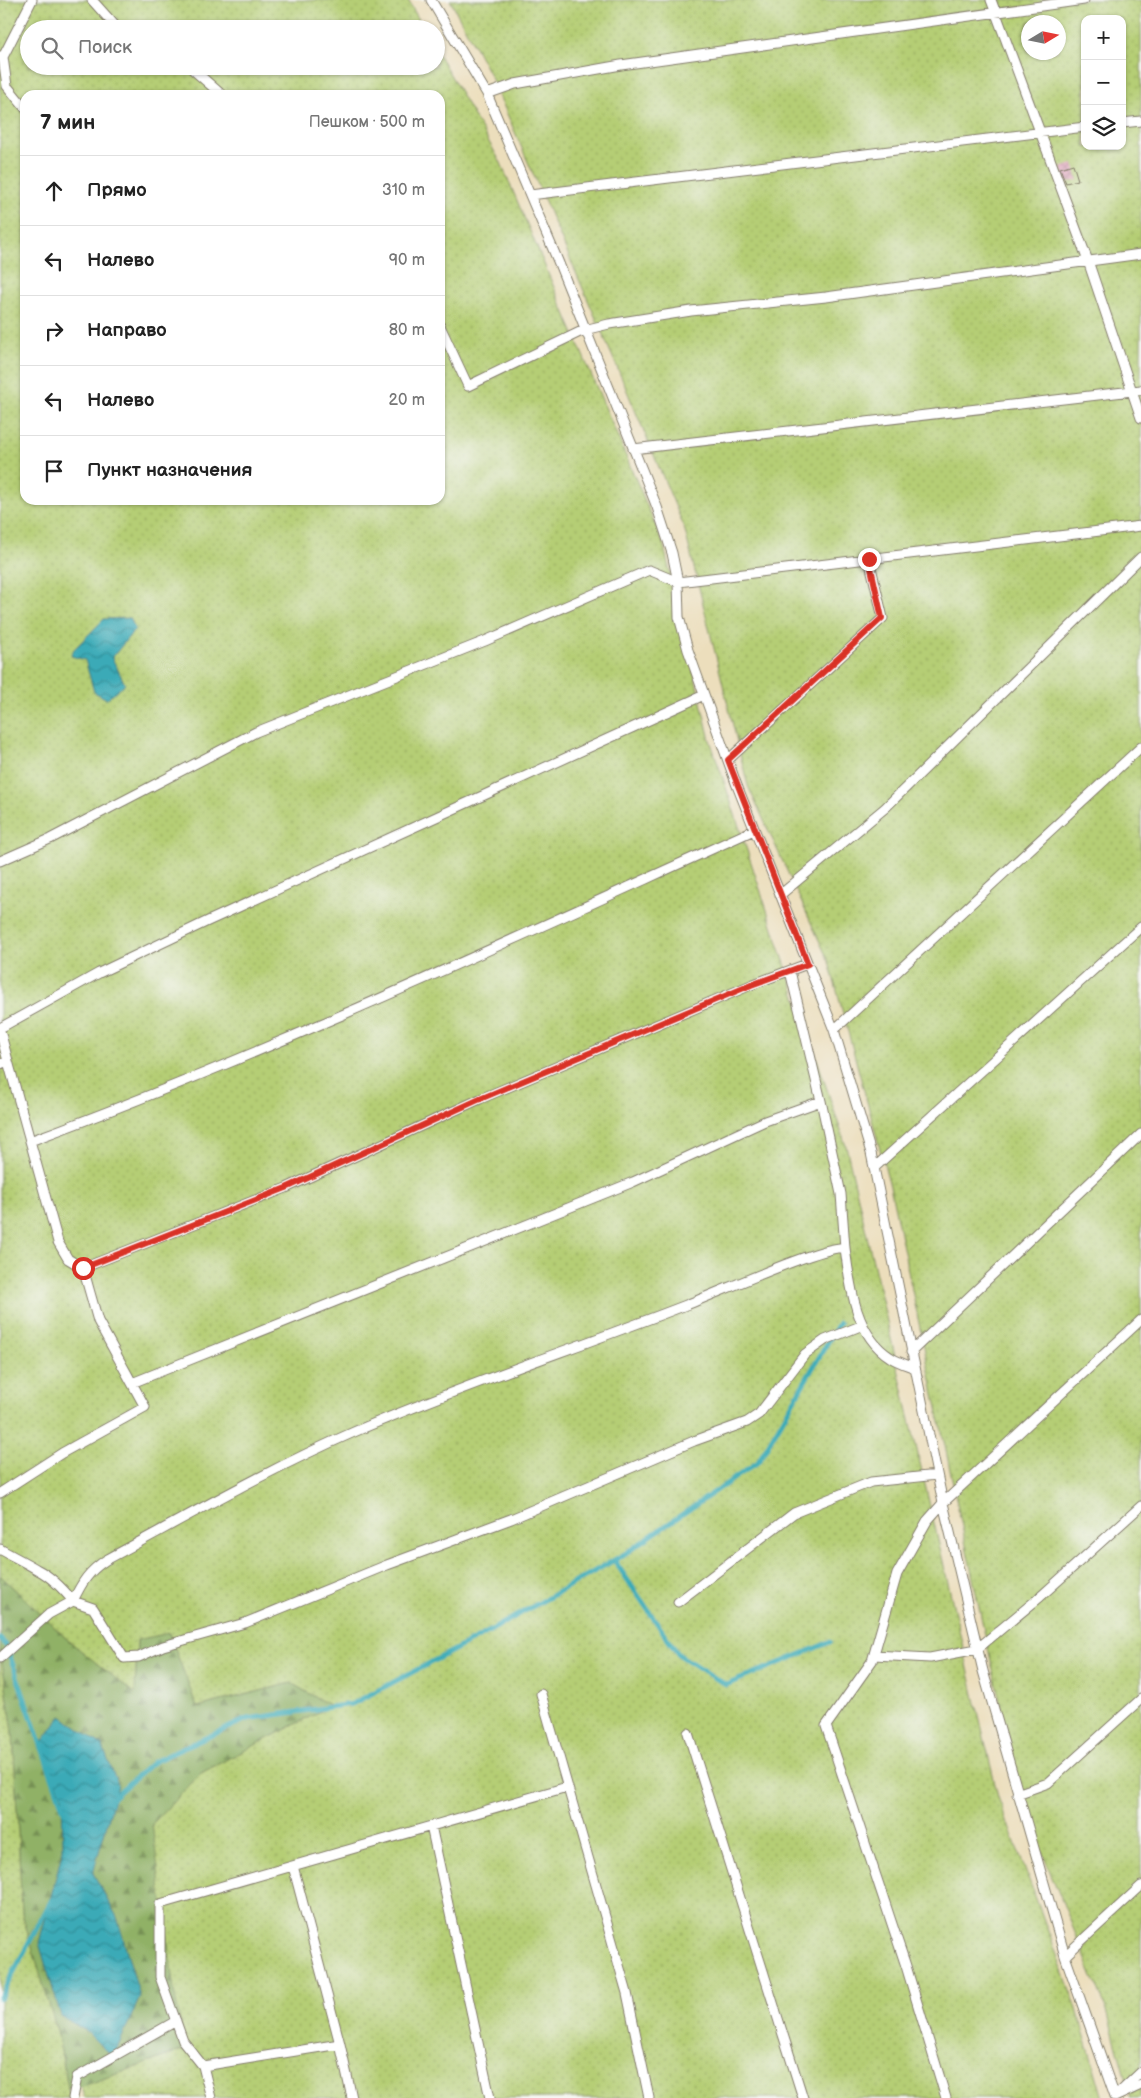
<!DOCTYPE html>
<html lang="ru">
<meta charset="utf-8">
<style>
body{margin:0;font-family:"Balsamiq Sans",sans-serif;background:#f2f2f2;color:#222}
.controls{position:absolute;right:15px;top:15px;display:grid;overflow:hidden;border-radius:10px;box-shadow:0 1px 4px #0004}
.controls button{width:45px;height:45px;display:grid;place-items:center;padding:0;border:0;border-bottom:1px solid #e0e0e0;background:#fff;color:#222;font:25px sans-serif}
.compass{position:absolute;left:1021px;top:15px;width:45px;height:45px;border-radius:50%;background:#fff;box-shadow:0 1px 4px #0004;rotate:80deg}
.stop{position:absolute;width:15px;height:15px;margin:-11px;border:4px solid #d93025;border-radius:50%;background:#fff}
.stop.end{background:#d93025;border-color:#fff;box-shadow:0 1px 5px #0008}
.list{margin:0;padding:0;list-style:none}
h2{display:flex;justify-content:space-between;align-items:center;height:65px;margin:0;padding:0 20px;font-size:21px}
h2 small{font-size:16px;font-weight:400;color:#767676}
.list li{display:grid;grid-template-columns:32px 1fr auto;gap:15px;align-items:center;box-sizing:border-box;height:70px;padding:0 20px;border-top:1px solid #e0e0e0}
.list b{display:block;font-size:19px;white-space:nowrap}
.list em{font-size:16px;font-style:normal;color:#767676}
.icon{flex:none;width:28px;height:28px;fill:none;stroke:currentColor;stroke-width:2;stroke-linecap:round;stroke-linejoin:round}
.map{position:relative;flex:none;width:1141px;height:2098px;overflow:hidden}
.search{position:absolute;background:#fff;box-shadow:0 1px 4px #0004;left:20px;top:20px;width:425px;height:55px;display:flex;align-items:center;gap:12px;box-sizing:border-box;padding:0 18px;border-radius:28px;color:#767676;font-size:19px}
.panel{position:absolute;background:#fff;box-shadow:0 1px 4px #0004;left:20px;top:90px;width:425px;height:415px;border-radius:15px}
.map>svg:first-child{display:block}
.forest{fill:url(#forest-firs);stroke:#566641}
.garden{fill:url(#garden-dots);stroke:#687548;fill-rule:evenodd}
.water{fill:url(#water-waves);stroke:#2b636a}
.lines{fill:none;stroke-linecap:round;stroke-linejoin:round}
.stream{stroke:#3aaab7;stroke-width:5}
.building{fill:url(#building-cross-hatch)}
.lane-casing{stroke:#847d6c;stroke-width:11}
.lane{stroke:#fff;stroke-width:9}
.route{stroke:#d93025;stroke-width:6}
</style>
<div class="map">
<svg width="1141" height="2098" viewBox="0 0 1141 2098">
<defs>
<pattern id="forest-firs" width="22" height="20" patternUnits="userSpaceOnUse" patternTransform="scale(1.25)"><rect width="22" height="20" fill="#90b166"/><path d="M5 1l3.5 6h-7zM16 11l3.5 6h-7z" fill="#758f53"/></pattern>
<pattern id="garden-dots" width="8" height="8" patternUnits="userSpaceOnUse" patternTransform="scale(1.25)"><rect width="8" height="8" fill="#b5ce74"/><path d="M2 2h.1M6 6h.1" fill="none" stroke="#9bb064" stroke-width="1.8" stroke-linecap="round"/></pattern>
<pattern id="water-waves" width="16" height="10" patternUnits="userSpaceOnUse" patternTransform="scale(1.25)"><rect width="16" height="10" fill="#3aaab7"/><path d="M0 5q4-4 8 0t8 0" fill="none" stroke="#308a94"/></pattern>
<pattern id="building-cross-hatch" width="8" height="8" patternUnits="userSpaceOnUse" patternTransform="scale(1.25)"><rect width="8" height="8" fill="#dd96b3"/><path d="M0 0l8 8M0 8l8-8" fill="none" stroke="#b27a91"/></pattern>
</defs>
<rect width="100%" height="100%" fill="#f6f6f2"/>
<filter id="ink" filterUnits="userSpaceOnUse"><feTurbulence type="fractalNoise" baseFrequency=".02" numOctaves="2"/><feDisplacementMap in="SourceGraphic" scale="10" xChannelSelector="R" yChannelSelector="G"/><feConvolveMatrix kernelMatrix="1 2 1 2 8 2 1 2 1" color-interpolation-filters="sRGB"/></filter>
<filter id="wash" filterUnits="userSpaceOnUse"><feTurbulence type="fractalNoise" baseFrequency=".0096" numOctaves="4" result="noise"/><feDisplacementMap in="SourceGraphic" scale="20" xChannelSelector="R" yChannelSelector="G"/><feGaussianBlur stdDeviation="1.12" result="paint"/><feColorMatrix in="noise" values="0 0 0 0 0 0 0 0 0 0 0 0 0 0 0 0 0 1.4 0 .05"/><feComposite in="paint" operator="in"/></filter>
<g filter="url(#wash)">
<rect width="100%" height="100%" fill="#ecdebc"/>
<path class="forest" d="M0 1575 69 1641 135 1693 137 1640 169 1632 197 1707 291 1683 331 1706 201 1773 186 2049 81 2087 68 2088 57 2031 22 1914 13 1732 0 1650Z"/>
<path class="garden" d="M0 0H408L424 29H29V66H436V50L501 163 663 543 710 740 846 1146 998 1797 1076 2006 1103 2098H85L81 2087 186 2049 175 1997 152 1824 201 1773 331 1706 291 1683 197 1707 169 1633 137 1640 135 1694 69 1641 0 1575ZM25 95H440V500H25Z
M450 0H1141V2098H1131L1107 2011 1024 1808 983 1626 890 1186 829 962 748 786 684 527 617 367 491 77ZM1085 19H1122V146H1085ZM1028 22H1058V52H1028Z
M0 1650 13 1732 22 1914 57 2031 70 2098H0Z"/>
<path class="water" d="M130 618 135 629 112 658 125 684 107 699 94 692 85 660 71 656 74 649 104 619Z
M61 1716 102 1745 118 1785 93 1873 117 1917 140 1997 113 2058 86 2031 61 2016 39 1943 63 1849 62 1795 39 1746Z"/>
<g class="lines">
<path class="stream" d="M614 1560 678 1654 726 1685 830 1642
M0 1639 6 1645 64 1811
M111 1799 153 1762 247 1719 352 1704 481 1636 623 1555 758 1462 839 1323
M0 1998 51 1901"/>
</g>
<g id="blocks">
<path class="building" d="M1073 164 1078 180 1066 183 1060 168Z"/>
</g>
</g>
<g filter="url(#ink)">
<use href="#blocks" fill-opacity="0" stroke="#847d6c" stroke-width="1"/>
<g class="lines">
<g class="lane-casing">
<path id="lane" d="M92 0 118 29
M431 0 487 94 558 261 657 507 672 553 678 582 679 617 688 650 736 783 834 1030 871 1153 943 1503 983 1671 1065 1956 1115 2097 1141 2085
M991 0 1088 261 1141 418
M0 56 3 57 32 0
M3 57 7 86 25 108
M189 66 222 95
M487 94 515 84 621 65 1084 0
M1122 123 1141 121
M530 195 1085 127
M440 326 468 386 584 330 609 324 691 311 826 297 1141 254
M633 449 1141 390
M728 760 883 618 869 559
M0 861 50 839 256 732 485 641 649 570 678 582 1141 526
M780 895 885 808 1141 557
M790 971 821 1101
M0 1028 99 973 208 921 704 695
M834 1030 1141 747
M0 1031 8 1061
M0 1064 8 1061 58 1242 68 1259 83 1268 286 1188 480 1099 751 985 807 964
M30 1141C277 1050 515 938 754 830
M874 1168 1141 927
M911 1352 1141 1134
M132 1383 633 1182 765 1121 821 1101 841 1194 845 1248
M0 1493 62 1453 145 1407 98 1321 83 1268
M0 1549C12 1556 25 1562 38 1570 52 1577 63 1589 73 1601 82 1582 89 1571 106 1560 188 1516 269 1469 354 1432 463 1385 576 1348 686 1305 713 1295 825 1244 845 1248 850 1285 855 1335 890 1357 897 1362 907 1365 915 1368
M678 1602 794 1513 871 1482 937 1475
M874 1655 930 1658 977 1649 1040 1597 1141 1506
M0 1658 49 1614 73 1601 93 1608 124 1658 139 1657 163 1646 245 1623 387 1565 511 1519 694 1441 747 1422 759 1414 805 1354 825 1340 863 1325
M541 1694 627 1993 649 2098
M688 1733 803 2098
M1017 1794 1048 1783 1141 1699
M431 1826 490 2098
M293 1866 340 2044 352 2098
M1065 1956 1141 1886
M203 2066 340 2044
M1121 2091 1141 2072
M73 2098 77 2077 176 2021
M211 2098 203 2066 183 2041 160 1977V1904L567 1787
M946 2098 906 1966 826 1726 872 1661 897 1574 927 1521 943 1503 1141 1320"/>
</g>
<use href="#lane" class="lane"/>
</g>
</g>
<g class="lines" filter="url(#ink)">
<path class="route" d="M83 1268 286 1188 480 1099 751 985 808 964 728 760 882 618 869 559"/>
</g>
</svg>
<div class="controls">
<button>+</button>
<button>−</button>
<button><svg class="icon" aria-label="layers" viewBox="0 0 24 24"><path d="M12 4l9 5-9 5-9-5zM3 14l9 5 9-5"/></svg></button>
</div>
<svg class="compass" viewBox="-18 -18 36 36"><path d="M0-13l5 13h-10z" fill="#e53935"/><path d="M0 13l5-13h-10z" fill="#767676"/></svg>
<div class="stop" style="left:83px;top:1268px"></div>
<div class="stop end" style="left:869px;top:559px"></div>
<div class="search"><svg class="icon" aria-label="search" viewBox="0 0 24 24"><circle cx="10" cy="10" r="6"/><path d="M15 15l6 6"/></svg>Поиск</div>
<section class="panel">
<h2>7 мин<small>Пешком · 500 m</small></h2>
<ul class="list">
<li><svg class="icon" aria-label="ahead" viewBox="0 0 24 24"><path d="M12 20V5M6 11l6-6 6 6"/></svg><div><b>Прямо</b></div><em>310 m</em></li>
<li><svg class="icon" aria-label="left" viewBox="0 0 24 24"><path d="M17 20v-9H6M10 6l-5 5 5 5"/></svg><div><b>Налево</b></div><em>90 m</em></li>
<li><svg class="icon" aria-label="right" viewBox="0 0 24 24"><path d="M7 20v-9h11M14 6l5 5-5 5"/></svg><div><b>Направо</b></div><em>80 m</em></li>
<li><svg class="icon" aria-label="left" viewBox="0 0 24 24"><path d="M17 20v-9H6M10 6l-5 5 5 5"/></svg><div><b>Налево</b></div><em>20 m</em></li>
<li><svg class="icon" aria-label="arrive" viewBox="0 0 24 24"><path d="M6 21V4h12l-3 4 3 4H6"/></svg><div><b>Пункт назначения</b></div></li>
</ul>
</section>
</div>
